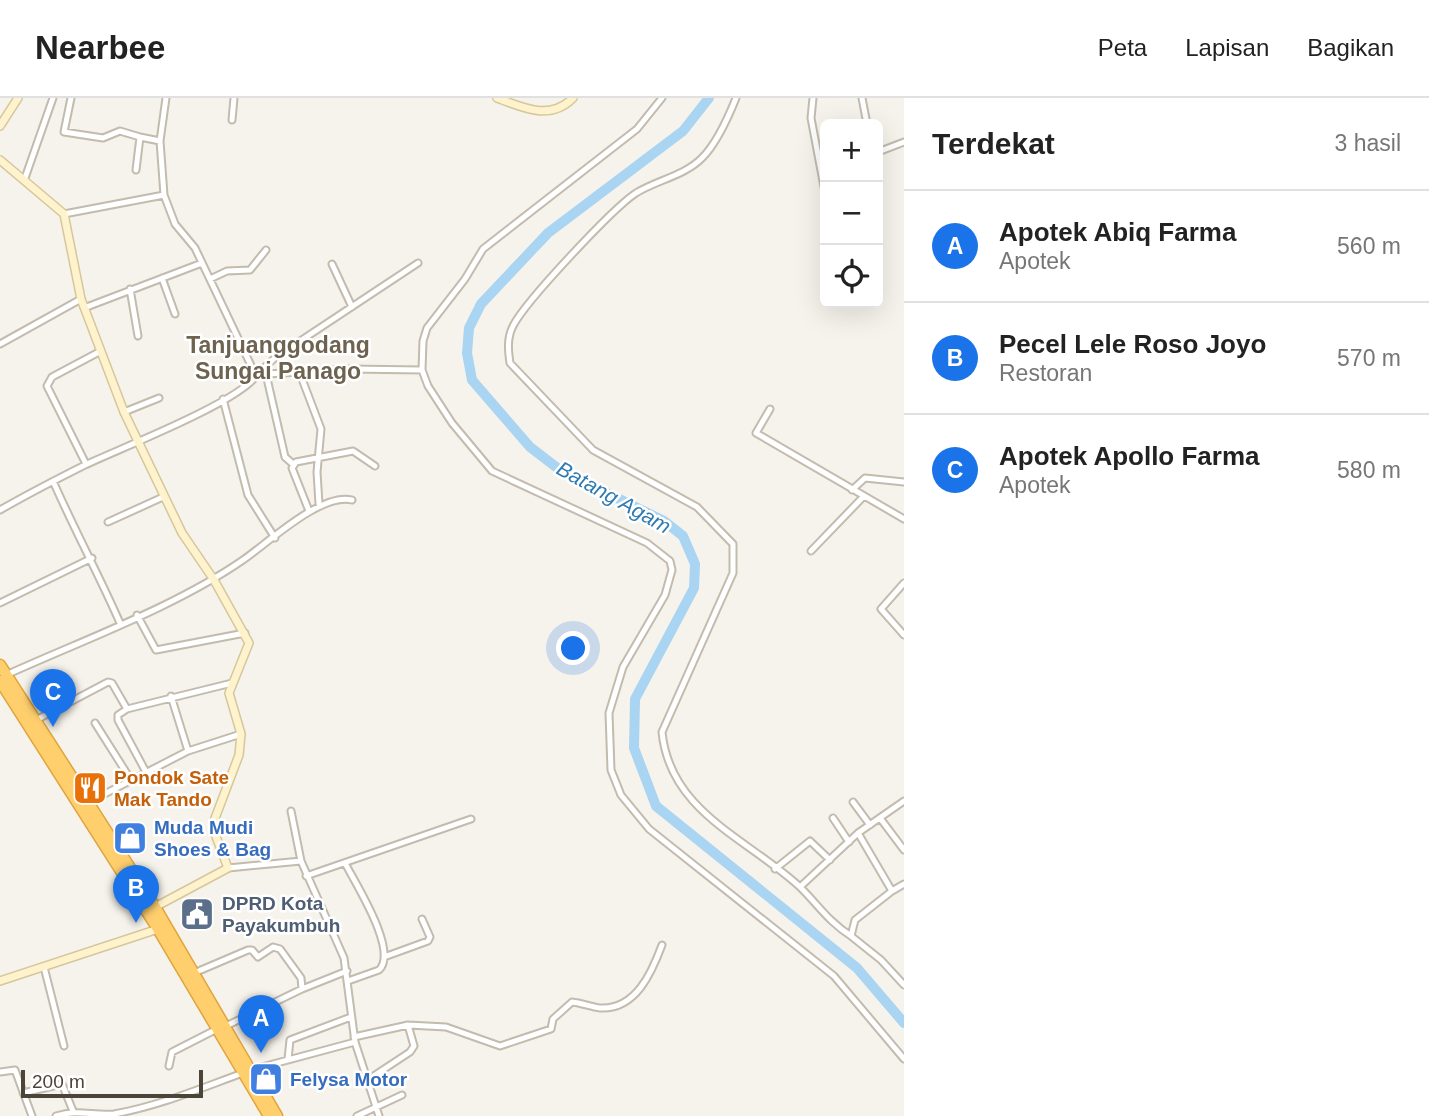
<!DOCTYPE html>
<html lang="id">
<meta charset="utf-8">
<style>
body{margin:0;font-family:Helvetica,sans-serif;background:#f2f2f2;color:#222}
.controls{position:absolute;right:21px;top:21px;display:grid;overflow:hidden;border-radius:10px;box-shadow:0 7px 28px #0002}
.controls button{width:63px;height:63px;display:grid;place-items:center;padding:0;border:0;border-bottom:2px solid #e0e0e0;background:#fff;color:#222;font:35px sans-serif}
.scale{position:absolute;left:21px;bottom:18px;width:182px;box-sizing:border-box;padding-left:7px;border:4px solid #4b4439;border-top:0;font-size:19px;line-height:24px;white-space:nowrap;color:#4b4439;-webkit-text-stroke:5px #fff;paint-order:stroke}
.you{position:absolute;left:574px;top:551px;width:24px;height:24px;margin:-18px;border:5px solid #fff;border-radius:50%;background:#1a73e8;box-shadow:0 0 0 10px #1a73e833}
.badge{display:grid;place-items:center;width:46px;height:46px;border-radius:50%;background:#1a73e8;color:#fff;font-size:23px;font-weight:700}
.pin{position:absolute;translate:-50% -58px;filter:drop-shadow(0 2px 4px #0008)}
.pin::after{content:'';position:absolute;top:37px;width:24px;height:21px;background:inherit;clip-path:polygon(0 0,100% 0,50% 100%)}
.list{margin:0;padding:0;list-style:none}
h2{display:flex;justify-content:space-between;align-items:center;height:91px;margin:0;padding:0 28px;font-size:30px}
h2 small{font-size:23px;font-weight:400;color:#767676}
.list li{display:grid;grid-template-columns:46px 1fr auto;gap:21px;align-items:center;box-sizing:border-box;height:112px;padding:0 28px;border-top:2px solid #e0e0e0}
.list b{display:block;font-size:26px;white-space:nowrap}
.list p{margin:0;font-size:23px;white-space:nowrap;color:#767676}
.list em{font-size:23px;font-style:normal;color:#767676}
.icon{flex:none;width:38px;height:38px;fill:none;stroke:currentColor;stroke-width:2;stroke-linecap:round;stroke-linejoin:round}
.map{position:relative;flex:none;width:904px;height:1018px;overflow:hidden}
header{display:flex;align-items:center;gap:42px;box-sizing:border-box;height:98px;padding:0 35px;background:#fff;border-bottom:2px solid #e0e0e0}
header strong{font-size:33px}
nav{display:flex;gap:38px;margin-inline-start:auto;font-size:24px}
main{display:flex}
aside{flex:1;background:#fff}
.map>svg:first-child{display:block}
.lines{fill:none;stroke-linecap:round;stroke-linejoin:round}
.river{stroke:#a9d4f2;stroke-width:10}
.street-casing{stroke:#c2bbae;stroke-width:9}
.secondary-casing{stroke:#d6c79b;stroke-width:10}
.highway-casing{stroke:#e0a43c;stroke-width:13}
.street{stroke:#fff;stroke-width:5}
.secondary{stroke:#fff3cd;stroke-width:7}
.highway{stroke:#ffcf6e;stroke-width:10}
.labels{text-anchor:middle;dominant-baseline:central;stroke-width:5;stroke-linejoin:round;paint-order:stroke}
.food-label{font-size:19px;font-weight:bold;fill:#c56008;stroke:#fff;text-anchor:start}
.shop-label{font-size:19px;font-weight:bold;fill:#366cbe;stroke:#fff;text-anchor:start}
.service-label{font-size:19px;font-weight:bold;fill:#4e5e75;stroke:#fff;text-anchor:start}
.water-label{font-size:21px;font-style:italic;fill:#2e7ab2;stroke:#fff}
.quarter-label{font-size:23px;font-weight:bold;fill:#6e6250;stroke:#fff}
</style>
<header>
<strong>Nearbee</strong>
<nav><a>Peta</a><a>Lapisan</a><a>Bagikan</a></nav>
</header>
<main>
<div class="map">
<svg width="904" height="1018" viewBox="0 0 904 1018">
<rect width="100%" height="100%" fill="#f6f3ec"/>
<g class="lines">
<path class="river" d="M709 0 683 33 548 135 481 206 469 230 467 255 472 282 530 349 560 372 664 423 683 438 695 466 694 490 635 601 634 650 656 708 857 870 904 925"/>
<g class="street-casing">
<path id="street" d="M71 0 64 34 103 40 120 33 140 39
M662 0 637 31 483 151 465 181 427 230 423 243 422 272 428 288 452 325 492 373 647 445 670 463 672 472 665 497 623 569 609 615 611 672 621 697 649 731 834 878 904 961
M736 0C728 20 717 45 702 60 684 78 657 82 636 95 612 111 525 204 513 228 507 240 508 252 510 265L593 352 697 409 733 446V475L662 634C670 715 749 741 801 790 818 807 830 825 851 838L855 822 892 793 858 735
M813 0 811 20 825 94
M862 0 867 26
M232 22 234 0
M878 54 904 44
M136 72 140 39 160 43
M878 78V85
M25 80 53 0
M64 116 164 97
M332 166 352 209
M162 180 175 216
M210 181 227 173 250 172 266 152
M130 191 138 238
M84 210 202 165
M0 246 81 201
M299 273 321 331 317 374 319 406
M258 275 276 259 418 165
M266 276 285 359 293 366
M267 276 349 271 422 272
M223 301 248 397 275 440
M770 311 756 335 904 421
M124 314 159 300
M86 366 47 288 52 279 99 254
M53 383C74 431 99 477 120 525
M852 392 865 380 904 384
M0 412C28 396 57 381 85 367 121 350 237 305 256 278L195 150 175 126 164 97 160 43 166 0
M309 413 292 370 296 364 353 353 375 368
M108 424 163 399
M811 453 864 398
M904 485 881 511 904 537
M0 505 92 460
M137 517 156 552 245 535
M6 577C83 542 175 509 243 462 269 444 322 394 352 402
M171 598 188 653
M127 611 118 617V622L146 674
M36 622 108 584 112 585 127 611 232 585
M95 625 131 682
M89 704 188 653 241 636
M853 704 870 727
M291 713 301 763
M833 720 849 744
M880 720 904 752
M345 765C355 785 399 853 379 872L348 883
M228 770 301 763 344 860 355 944 379 1018
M775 771 810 743 830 762
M306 778 471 721
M800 789 858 735 904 703
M892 793 904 786
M851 838 881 862 904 887
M384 859 428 843 430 839 422 821
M44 869 64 948
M194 875 248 852H252L258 859 273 849 280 851 301 880 302 891
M408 927 446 929 500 948 551 931 553 921 572 904C582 905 591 909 600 910 636 912 652 874 662 847
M226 928 302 891 347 873
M354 939 408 927 414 948 410 954 366 983
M288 961 290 942 351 919
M169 968 172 954 217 931
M251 972 355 944
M0 974 15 972 32 1018
M23 995 62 986 73 1013
M56 1018C79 1011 93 1018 114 1016 159 1008 201 990 243 975
M357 1018 402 997"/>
</g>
<g class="secondary-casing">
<path id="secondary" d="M497 0C524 10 550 23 573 0
M0 28 18 0
M0 62 64 116 81 201 124 314 182 435 214 482 249 545 229 595 241 636 239 657 214 723 215 736 228 770 155 809
M0 883 158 831"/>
</g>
<g class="highway-casing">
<path id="highway" d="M0 567 155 809 277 1018
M0 583 158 831 269 1018"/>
</g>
<use href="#street" class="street"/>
<use href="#secondary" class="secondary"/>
<use href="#highway" class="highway"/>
</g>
<defs>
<g id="restaurant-square" transform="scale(1.75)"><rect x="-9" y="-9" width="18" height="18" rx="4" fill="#e8710a" stroke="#fff"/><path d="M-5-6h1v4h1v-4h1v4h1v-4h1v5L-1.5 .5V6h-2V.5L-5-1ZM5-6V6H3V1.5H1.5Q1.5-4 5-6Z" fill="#fff"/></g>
<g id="shop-square" transform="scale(1.75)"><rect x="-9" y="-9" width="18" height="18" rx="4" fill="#3f7fe0" stroke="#fff"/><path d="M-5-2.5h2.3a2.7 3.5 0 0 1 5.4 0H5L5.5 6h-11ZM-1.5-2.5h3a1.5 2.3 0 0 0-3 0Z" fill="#fff"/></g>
<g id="civic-square" transform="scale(1.75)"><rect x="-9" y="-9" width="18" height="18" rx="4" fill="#5c6f8a" stroke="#fff"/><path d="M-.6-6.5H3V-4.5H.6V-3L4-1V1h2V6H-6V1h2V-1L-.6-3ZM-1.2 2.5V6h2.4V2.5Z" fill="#fff"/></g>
</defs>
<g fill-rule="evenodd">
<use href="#restaurant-square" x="90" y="690"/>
<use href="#shop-square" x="130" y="740"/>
<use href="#civic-square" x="197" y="816"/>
<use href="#shop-square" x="266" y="981"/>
</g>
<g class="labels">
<g class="food-label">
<text x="114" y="679">Pondok Sate<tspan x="114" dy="22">Mak Tando</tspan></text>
</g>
<g class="shop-label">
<text x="154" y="729">Muda Mudi<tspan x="154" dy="22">Shoes &amp; Bag</tspan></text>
<text x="290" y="981">Felysa Motor</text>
</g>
<g class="service-label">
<text x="222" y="805">DPRD Kota<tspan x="222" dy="22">Payakumbuh</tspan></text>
</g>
<g class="water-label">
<text transform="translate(614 399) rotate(29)">Batang Agam</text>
</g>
<g class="quarter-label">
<text x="278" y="247">Tanjuanggodang<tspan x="278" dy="26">Sungai Panago</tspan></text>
</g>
</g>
</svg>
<div class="controls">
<button>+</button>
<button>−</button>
<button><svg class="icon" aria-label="locate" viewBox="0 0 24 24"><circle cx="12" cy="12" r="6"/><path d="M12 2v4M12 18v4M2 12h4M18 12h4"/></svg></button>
</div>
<div class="scale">200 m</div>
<div class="you"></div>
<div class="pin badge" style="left:261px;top:955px">A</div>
<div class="pin badge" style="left:136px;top:825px">B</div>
<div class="pin badge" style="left:53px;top:629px">C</div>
</div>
<aside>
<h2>Terdekat<small>3 hasil</small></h2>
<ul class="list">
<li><span class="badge">A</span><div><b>Apotek Abiq Farma</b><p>Apotek</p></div><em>560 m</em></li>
<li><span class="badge">B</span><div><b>Pecel Lele Roso Joyo</b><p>Restoran</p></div><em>570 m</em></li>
<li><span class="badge">C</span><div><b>Apotek Apollo Farma</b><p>Apotek</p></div><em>580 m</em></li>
</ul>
</aside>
</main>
